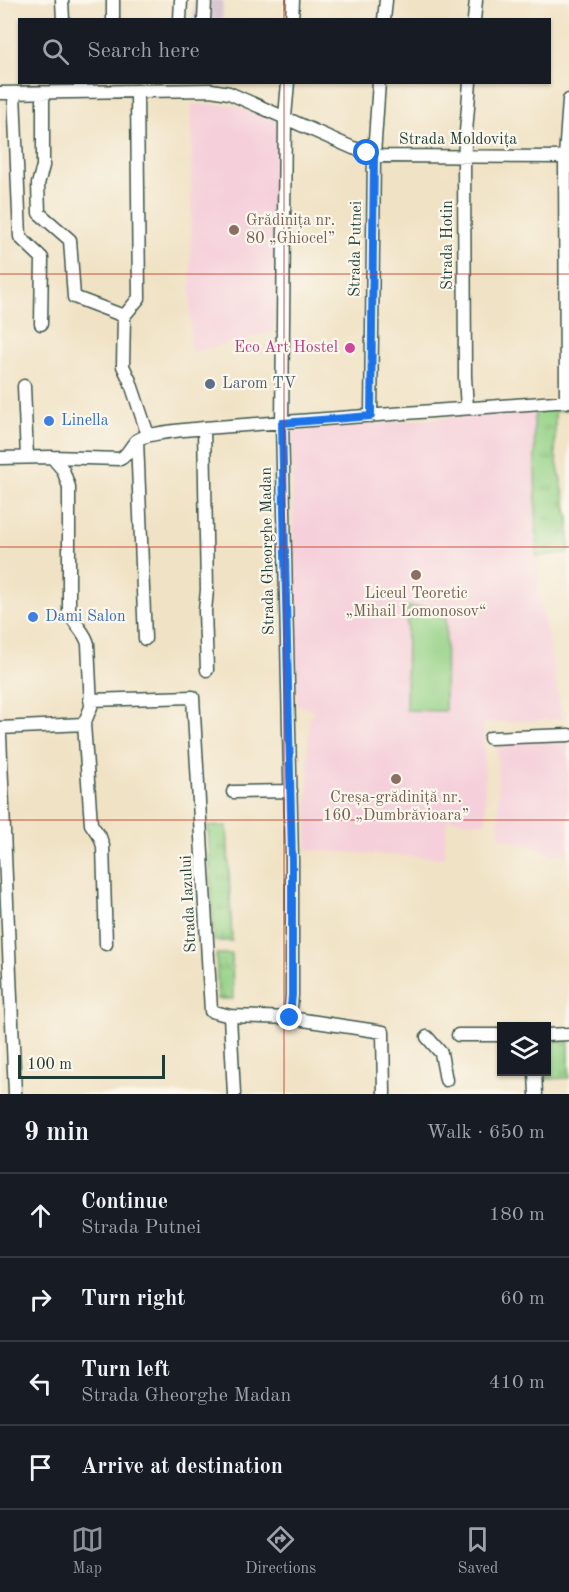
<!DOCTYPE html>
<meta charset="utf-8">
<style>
body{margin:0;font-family:"Old Standard TT",serif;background:#20242c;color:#f1f3f6}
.controls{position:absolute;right:18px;bottom:18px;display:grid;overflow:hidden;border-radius:0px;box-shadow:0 2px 4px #0004}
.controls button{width:54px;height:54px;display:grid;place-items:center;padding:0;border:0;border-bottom:2px solid #363941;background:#171b24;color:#f1f3f6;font:30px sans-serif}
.scale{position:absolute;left:18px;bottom:15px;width:147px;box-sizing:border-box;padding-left:6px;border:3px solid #1f3d34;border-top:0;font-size:16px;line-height:21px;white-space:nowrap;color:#1f3d34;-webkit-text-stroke:4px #fbf7ec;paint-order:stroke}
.stop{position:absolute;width:18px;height:18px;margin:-14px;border:4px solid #1a73e8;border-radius:50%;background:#fff}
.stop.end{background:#1a73e8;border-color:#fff;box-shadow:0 2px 6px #0008}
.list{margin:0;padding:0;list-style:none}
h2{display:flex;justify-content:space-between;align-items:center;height:78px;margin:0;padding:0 24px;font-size:26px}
h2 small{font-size:20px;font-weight:400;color:#9ea1a6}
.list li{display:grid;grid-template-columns:39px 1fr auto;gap:18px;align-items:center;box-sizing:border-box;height:84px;padding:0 24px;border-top:2px solid #363941}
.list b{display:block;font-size:22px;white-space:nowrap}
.list p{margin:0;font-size:20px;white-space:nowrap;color:#9ea1a6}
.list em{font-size:20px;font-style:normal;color:#9ea1a6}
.icon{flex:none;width:33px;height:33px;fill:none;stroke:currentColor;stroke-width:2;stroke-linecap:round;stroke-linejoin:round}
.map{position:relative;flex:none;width:569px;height:1094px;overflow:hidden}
.search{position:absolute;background:#171b24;box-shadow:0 2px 4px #0004;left:18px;right:18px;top:18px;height:66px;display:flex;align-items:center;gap:15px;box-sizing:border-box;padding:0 21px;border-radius:0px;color:#9ea1a6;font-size:22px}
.sheet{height:414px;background:#171b24}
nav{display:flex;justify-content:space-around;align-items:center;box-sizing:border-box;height:84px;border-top:2px solid #363941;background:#171b24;font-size:16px;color:#9ea1a6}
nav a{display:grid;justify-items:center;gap:3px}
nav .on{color:#8c9099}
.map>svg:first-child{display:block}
.built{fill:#f5cfda}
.industrial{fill:#d1bdcb}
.grass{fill:url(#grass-tufts);stroke:#5a885e;stroke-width:1.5}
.garden{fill:#96d287;stroke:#5a885e;stroke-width:1.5}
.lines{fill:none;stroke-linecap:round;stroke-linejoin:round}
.minor-casing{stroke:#3e564a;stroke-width:15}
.minor{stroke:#fff;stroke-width:12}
.route{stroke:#1a73e8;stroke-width:8}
.grid{fill:none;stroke:#c8321e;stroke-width:1.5;stroke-opacity:0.55}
.education-dot{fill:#8d6e63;stroke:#fbf7ec;stroke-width:2}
.hotel-dot{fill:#d1479c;stroke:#fbf7ec;stroke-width:2}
.service-dot{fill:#5c6f8a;stroke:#fbf7ec;stroke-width:2}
.shop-dot{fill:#3f7fe0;stroke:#fbf7ec;stroke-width:2}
.labels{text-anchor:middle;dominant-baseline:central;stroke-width:4.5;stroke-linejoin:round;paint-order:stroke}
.street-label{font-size:16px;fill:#1f3d34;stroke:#fbf7ec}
.education-label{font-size:16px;fill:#785e54;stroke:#fbf7ec}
.hotel-label{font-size:16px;fill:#b23c85;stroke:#fbf7ec;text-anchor:end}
.service-label{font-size:16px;fill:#4e5e75;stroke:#fbf7ec;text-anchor:start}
.shop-label{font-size:16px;fill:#366cbe;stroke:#fbf7ec;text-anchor:start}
</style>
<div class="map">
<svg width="569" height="1094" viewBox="0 0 569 1094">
<defs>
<pattern id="grass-tufts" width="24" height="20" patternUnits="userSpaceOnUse" patternTransform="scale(1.5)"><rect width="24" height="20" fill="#96d287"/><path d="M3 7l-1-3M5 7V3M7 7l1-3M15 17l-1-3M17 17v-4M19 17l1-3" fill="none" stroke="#7aac6f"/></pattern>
</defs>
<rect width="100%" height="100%" fill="#fbf7ec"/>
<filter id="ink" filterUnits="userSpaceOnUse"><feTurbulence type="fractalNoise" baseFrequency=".0167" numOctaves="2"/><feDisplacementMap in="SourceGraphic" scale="12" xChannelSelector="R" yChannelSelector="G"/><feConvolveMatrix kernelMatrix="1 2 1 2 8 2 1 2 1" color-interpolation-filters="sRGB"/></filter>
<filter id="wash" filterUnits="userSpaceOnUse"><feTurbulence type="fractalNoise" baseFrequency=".008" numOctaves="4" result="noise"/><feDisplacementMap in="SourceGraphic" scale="24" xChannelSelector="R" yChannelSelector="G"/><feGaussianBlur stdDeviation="1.35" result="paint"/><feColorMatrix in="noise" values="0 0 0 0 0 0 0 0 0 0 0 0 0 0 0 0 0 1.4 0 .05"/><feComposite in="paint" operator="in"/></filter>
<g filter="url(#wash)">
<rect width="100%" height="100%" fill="#f0e2c4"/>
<path class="built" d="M192 104 233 105 276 121 278 128 275 331 190 353Z
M537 410 534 418 539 592 563 719 483 723 486 822H473L447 819 444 858 307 850 309 720 314 710 297 705 292 431Z
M569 739V853L554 854 499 837 497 742Z"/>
<path class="industrial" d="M194 0H223L222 19 193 20Z"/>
<path class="grass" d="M569 407V410L556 411 555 413V453L569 519V552L537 557 534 418 537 410Z
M208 826H227L232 941H214Z
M216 954H232L233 999H218Z
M547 1041H569V1078L544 1079V1072H546Z"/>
<path class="garden" d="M407 607H446L445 711 406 710Z"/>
</g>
<g filter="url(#ink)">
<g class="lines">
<g class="minor-casing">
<path id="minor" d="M62 0 63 20
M113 0V20
M180 20 181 0
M204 20 205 0
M292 20 293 0
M384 20 386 0
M474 20 476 0
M288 82 285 117 284 221 282 423 292 860V995L290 1018
M137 91 139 298 124 316 123 366 130 381 148 435
M0 93 211 90 229 93 353 148 381 156 569 157
M14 93 20 237 42 258 41 324
M43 93V166L38 184 39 213 70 240 74 297 124 316
M24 386 27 457
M566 402 565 157 569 100
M467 408 465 377 464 157 470 82
M371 416 374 155 379 82
M204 428 207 590 205 611 207 670
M137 440 145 639
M52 457 63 470 69 487V611C73 624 85 631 88 644L91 707 84 724 91 824 100 837 103 846 106 944
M0 458 52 457 120 459C128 455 130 447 136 441 146 432 189 430 204 428L569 401
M90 700 193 697 211 1011 230 1016 290 1018 383 1032 384 1094
M0 728 84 724
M0 735 15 1094
M490 738 569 735
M233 792 291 791
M230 1016 234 1094
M458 1035H502
M546 1035 569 1034
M427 1037 441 1053 446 1080
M535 1072 536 1094"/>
</g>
<use href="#minor" class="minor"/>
</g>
</g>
<g class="lines" filter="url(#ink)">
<path class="route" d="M290 1018 292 995V860L282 423 371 416 374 155 367 153"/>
</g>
<path class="grid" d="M284 0V20M284 82V1094M0 274H569M0 547H569M0 820H569"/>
<g class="education-dot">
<circle cx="234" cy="230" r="6"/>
<circle cx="416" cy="575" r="6"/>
<circle cx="396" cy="779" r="6"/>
</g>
<circle class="hotel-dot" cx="350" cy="348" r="6"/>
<circle class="service-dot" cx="210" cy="384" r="6"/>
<g class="shop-dot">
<circle cx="49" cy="421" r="6"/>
<circle cx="33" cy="617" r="6"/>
</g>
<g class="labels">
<g class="street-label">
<text x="458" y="140">Strada Moldovița</text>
<text transform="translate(448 245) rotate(-90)">Strada Hotin</text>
<text transform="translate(356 249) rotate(-89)">Strada Putnei</text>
<text transform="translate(268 551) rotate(-91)">Strada Gheorghe Madan</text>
<text transform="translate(189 904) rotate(-93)">Strada Iazului</text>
</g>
<g class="education-label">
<text x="246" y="221" text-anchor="start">Grădinița nr.<tspan x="246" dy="18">80 „Ghiocel”</tspan></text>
<text x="416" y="594">Liceul Teoretic<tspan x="416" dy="18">„Mihail Lomonosov“</tspan></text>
<text x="396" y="798">Creșa-grădiniță nr.<tspan x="396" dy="18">160 „Dumbrăvioara”</tspan></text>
</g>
<g class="hotel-label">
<text x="338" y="348">Eco Art Hostel</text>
</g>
<g class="service-label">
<text x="222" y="384">Larom TV</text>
</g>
<g class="shop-label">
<text x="61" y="421">Linella</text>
<text x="45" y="617">Dami Salon</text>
</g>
</g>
</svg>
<div class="controls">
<button><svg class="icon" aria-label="layers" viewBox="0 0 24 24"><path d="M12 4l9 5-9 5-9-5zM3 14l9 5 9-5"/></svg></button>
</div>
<div class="scale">100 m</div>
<div class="stop" style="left:367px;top:153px"></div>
<div class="stop end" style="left:290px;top:1018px"></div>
<div class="search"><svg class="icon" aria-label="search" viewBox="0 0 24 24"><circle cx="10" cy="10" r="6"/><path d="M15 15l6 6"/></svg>Search here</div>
</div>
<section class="sheet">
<h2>9 min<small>Walk · 650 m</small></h2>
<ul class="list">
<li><svg class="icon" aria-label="ahead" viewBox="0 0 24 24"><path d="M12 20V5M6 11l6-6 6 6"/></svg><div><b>Continue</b><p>Strada Putnei</p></div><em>180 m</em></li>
<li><svg class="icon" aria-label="right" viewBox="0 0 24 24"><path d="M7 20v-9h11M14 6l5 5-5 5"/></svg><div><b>Turn right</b></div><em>60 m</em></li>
<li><svg class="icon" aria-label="left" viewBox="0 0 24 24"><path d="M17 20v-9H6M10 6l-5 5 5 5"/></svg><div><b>Turn left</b><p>Strada Gheorghe Madan</p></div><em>410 m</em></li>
<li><svg class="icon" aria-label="arrive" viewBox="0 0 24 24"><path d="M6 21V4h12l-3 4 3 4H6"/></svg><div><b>Arrive at destination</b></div></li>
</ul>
</section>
<nav>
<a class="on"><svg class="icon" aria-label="map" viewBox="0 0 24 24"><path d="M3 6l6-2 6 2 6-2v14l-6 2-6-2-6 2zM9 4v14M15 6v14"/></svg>Map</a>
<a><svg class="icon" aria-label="directions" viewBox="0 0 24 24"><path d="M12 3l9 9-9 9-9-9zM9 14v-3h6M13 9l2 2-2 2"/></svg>Directions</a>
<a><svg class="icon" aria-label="saved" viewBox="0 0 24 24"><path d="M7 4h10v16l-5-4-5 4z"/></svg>Saved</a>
</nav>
